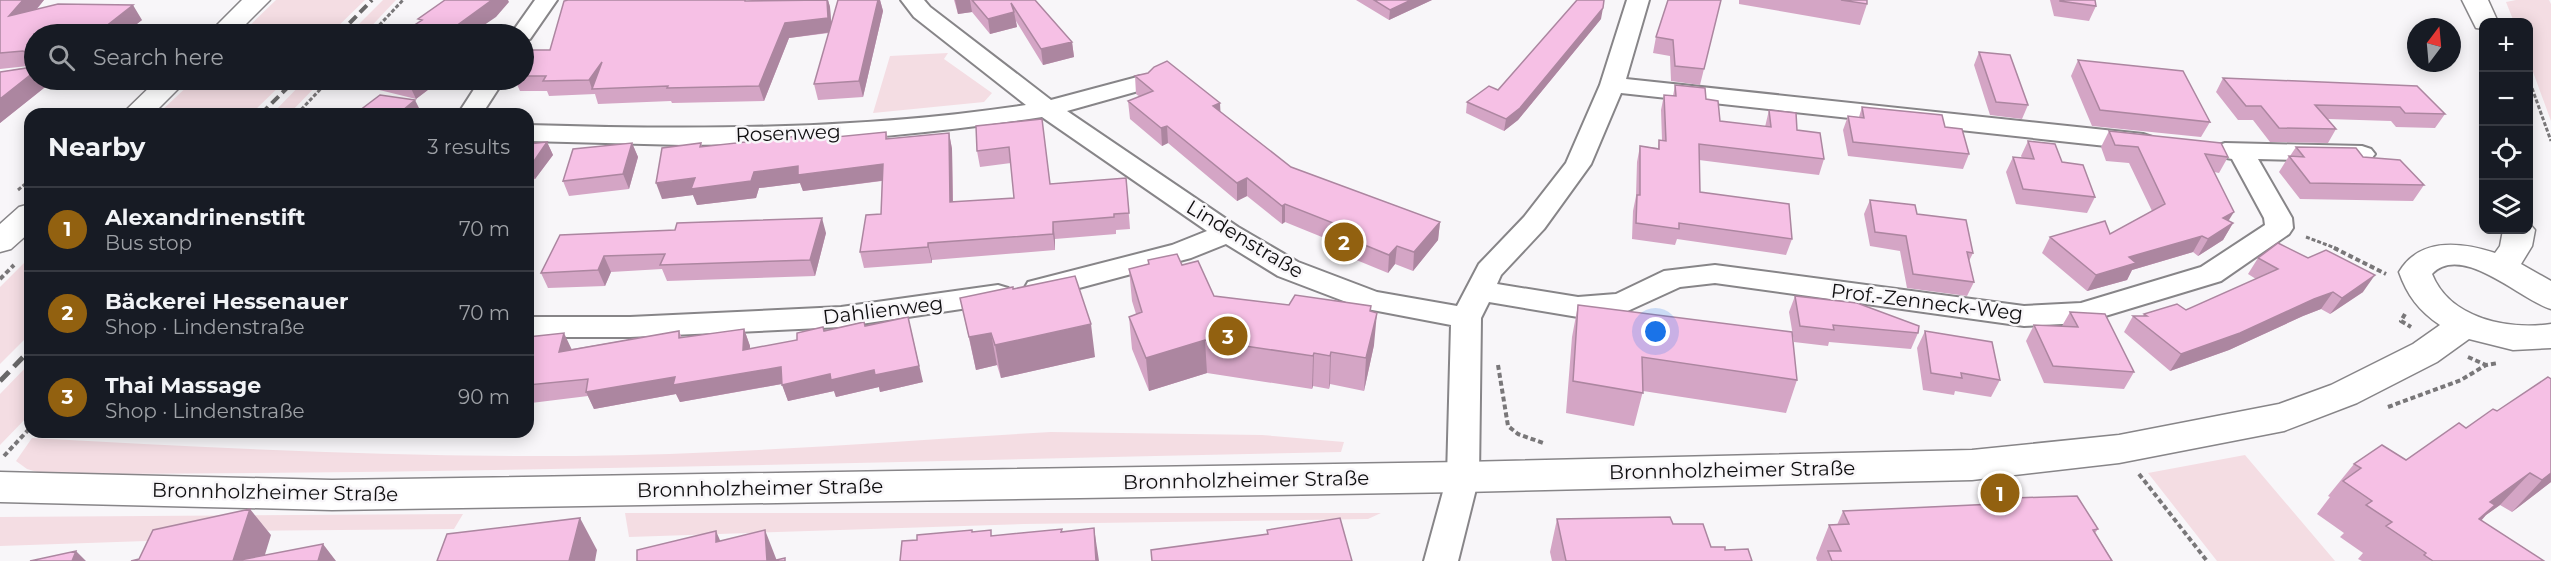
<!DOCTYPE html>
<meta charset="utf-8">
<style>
body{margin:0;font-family:Montserrat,sans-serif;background:#20242c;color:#f1f3f6}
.controls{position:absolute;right:18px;top:18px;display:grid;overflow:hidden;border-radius:12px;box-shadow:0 3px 15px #0003}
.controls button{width:54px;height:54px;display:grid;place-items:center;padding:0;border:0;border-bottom:2px solid #363941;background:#171b24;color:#f1f3f6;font:30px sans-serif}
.compass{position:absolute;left:2407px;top:18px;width:54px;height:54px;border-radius:50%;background:#171b24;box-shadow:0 3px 15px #0003;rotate:16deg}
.you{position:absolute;left:1656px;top:332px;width:21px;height:21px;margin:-15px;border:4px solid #fff;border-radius:50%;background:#1a73e8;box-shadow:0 0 0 9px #1a73e833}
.badge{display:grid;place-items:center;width:39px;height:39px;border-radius:50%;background:#926110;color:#fff;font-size:20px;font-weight:700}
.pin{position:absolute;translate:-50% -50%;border:3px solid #fff;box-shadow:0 2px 6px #0006}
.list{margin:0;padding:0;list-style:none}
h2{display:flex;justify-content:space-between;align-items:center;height:78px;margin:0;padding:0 24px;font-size:26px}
h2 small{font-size:20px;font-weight:400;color:#9ea1a6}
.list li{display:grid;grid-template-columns:39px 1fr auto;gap:18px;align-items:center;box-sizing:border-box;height:84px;padding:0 24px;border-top:2px solid #363941}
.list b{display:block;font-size:22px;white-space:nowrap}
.list p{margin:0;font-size:20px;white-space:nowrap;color:#9ea1a6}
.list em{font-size:20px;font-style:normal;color:#9ea1a6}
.icon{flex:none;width:33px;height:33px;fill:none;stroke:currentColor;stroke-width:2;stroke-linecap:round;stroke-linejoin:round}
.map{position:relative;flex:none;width:2551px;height:561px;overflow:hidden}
.search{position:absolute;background:#171b24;box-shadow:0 3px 15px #0003;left:24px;top:24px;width:510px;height:66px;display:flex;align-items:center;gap:15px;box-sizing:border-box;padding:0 21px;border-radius:33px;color:#9ea1a6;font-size:22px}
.panel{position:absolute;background:#171b24;box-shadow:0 3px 15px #0003;left:24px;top:108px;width:510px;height:330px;border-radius:18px}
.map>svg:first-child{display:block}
.green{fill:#f4dde3}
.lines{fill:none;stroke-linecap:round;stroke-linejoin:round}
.street-casing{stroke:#878588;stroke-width:4}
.secondary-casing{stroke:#878588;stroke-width:3}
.path-far1{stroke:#797779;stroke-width:3;stroke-dasharray:4 2;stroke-linecap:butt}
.path{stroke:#797779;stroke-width:4;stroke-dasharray:5 3;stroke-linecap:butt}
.street{fill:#fff;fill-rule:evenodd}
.secondary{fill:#fff;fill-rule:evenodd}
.rail-far1{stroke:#686768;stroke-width:4;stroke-dasharray:10 5;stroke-linecap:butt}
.rail{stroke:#686768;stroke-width:5;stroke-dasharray:13 7;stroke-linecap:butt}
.wall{fill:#d4a5c5}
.shaded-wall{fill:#ac86a0}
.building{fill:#f6c0e5;stroke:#ac86a0;stroke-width:1.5}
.labels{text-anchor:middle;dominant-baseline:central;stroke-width:5;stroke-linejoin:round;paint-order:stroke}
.street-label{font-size:20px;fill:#100f10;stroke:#f8f6f9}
</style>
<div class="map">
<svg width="2551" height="561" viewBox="0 0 2551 561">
<rect width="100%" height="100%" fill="#f8f6f9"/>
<path class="green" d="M276 0H365L330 34H241Z
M383 0H396L364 34H349Z
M2516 0H2549L2551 4V121L2529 61 2528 22H2514L2506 2Z
M948 53 944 59 992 93 984 102 873 113 890 56Z
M194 80H286L251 114H158Z
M305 80H322L289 114H272Z
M30 257V334L0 364V287Z
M30 363V414L0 445V394Z
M1051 432 1262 435 1344 442 1341 452C909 461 477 474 44 474L27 469 16 461 32 438C213 448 394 457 575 456 733 455 892 441 1051 432Z
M2245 455 2335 561H2217L2148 473Z
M625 513H1381L1368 519 1024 524 629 537Z
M463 514 454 529 208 531 146 541 0 546V517Z"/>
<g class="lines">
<g class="street-casing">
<path id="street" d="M535 0H557L530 39 524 40V34H511Z
M901 0H924L930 7 1051 100 1141 76 1149 78 1153 83 1149 88 1067 111 1238 227 1298 262 1377 292 1457 306 1479 264 1524 217 1566 163 1600 85 1627 0H1649L1626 79 2143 134 2152 137 2156 142 2152 147 2143 150 1621 93 1591 164 1544 229 1501 275 1497 284 1578 297 1616 294 1664 271 1715 265 2024 306 2081 303 2201 267 2265 225 2264 218 2232 159 2216 156 2212 151 2216 146 2225 143 2362 146 2371 149 2375 154 2371 159 2362 162 2258 159 2292 218 2293 228 2289 234 2221 281 2082 323 2024 326 1715 283 1680 287 1621 314 1578 317 1489 302 1481 318 1479 477 1458 561H1424L1447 477 1451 325 1362 308 1278 276 1226 244 1191 258 1038 299 1028 296 1024 289 1028 282 1172 245 1207 231 1042 117C924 135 803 145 683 145 631 144 580 142 528 141V125C695 130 860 130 1026 105L914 17Z
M480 80H504L482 114H458Z
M998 285 1008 288 1012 295 1008 302 841 327 630 337H528V317H630L841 307Z"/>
</g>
<g class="secondary-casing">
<path id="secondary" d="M242 0H270L236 34H208Z
M2462 0H2488L2498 22H2484V29L2476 28Z
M157 80H187L153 114H122Z
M30 204V232L11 249 0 252V224L19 207Z
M2528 222 2535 230 2532 246 2521 264 2551 281V309C2522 301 2462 242 2432 274 2450 319 2508 330 2551 324V348L2513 350 2469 339 2437 362 2357 403 2284 431 2119 463 1972 480 1463 492 332 510 0 502V472L332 480 1463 462 1972 450 2119 435 2279 404 2331 385 2413 344 2440 325C2419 311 2407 295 2399 272 2420 237 2461 242 2495 253L2500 246 2503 230H2528Z"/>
</g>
<path class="path-far1" d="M371 34 403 0
M2528 77 2551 141
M297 114 329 80
M18 190 30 180
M2306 237 2338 249"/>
<path class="path" d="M2334 248 2386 274
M0 279 14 265
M2405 314 2401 321 2411 327
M2468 357 2486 365
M1498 365 1508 426 1518 434 1543 443
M2388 407 2461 380 2486 365 2498 363
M4 456 30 428
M2139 474 2207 561"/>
<use href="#street" class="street"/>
<use href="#secondary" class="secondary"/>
<path class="rail-far1" d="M339 34 372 0
M261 114 295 80"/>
<path class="rail" d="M0 381 30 350"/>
</g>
<path class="wall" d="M0 0H44L37 9 142 20 124 34H34V80H54L0 123V72L29 67 28 66 0 69Z
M752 0H828L830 7 831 24 838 0H880L883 11 863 97 818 100 814 84 829 33 789 38 764 101 672 103 671 101 598 104 595 94 549 96 547 91H520L515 80H524V61L550 50Z
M954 0H1035L1072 42 1074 57 1043 65 1016 21 1017 27 990 34 972 12 958 14Z
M1356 0H1432L1389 20Z
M1721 0 1700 85 1671 81 1670 56 1653 53 1656 37Z
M1739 0H1867V4L1860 25 1739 4Z
M2050 0H2095L2096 6 2089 21 2054 16Z
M1601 19 1518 120 1504 131 1466 113 1467 102 1498 90Z
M1979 52 2028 105 2022 119 1990 115 1974 65Z
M2078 60 2210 122 2201 137 2092 126 2071 76Z
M1135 76 1221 112 1291 167 1440 222 1438 240 1413 271 1395 264 1388 273 1349 257V248L1285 222 1282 224 1247 196 1237 201 1168 143 1162 146 1130 119 1128 101 1140 97 1136 94Z
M2223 78 2445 114 2435 128 2396 127 2391 121 2328 119 2336 129 2328 143 2270 142 2253 120H2238L2216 92Z
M356 80H441L416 99 359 85Z
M1675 85 1706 99 1720 121 1765 127 1769 110 1797 130 1824 159 1819 175 1699 160 1700 192 1792 239 1786 255 1677 239 1675 245 1632 239 1633 211 1636 196 1637 162 1640 146 1658 148 1659 140H1662L1661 110 1664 95 1673 96Z
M1862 107 1945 127 1969 154 1963 169 1848 156 1843 130 1848 116 1859 117Z
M1042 119 1050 184 1126 178 1130 229 1116 230V234L1055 239V250L932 260V263L864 268 860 252 881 214 882 181 803 191 800 183 759 188 756 198 697 205 693 195 662 199 701 143 702 147 826 133 828 138 886 132 888 139 949 133 952 149 953 202 1014 198 1011 163 980 167 977 151Z
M2109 131 2228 157 2219 173 2214 172 2228 221 2233 223 2223 240 2198 256 2193 252 2132 270 2127 280 2087 291 2042 253 2050 237 2110 234 2152 211 2129 163 2106 161 2101 147Z
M2028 141 2062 162 2095 197 2087 213 2016 204 2006 172 2013 157 2022 158 2021 156Z
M547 142 553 155 535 179 528 180V144Z
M632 143 638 157 629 189 569 196 563 181Z
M2296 147 2363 157 2424 185 2413 201 2300 199 2279 172 2289 156H2290Z
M1870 200 1917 214 1973 253 1969 261 1974 282 1967 296 1907 288 1900 251 1870 246 1864 214Z
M826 233 815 276 667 281 662 269 611 272 605 286 548 288 541 273 560 235Z
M2258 258 2363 292 2330 314 2321 309 2303 316 2229 350 2170 371 2124 332 2133 316H2143L2144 314 2186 310 2256 279 2248 274Z
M1148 260 1182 265 1214 296 1289 305 1370 311 1374 345 1364 391 1330 384 1329 389 1313 386 1312 389 1207 373 1149 391 1132 349 1129 317 1136 314 1132 301 1129 269 1148 264Z
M1013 289 1095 357 1001 378 997 365 976 370 960 298Z
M1795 296 1918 333 1911 349 1829 342 1828 346 1794 342 1789 312Z
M1578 305 1797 380 1786 413 1643 391 1634 426 1566 413 1572 337Z
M2070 312 2134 372 2124 389 2044 383 2026 341 2034 325 2062 326Z
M865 326 923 382 880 392 879 387 836 397 834 391 788 401 782 384 680 402 676 394 594 409 588 396 531 403 528 398V337L572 349 679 331 682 338 744 329 750 346 749 349 797 340 823 327 824 331Z
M1925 331 2000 380 1991 397 1955 391 1954 395 1923 390 1917 348Z
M2551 379V482L2512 512 2500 505 2486 515 2481 521 2544 561H2362L2358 559 2363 553 2340 537 2344 533 2317 514 2330 497 2328 496 2354 464 2406 460 2497 411Z
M2013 498 2098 529 2095 533 2113 561H1817L1816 558 1829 525H1837L1843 511 2010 503Z
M1557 519 1673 524 1711 547 1725 550 1752 561H1552L1550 552Z"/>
<path class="shaded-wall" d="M23 0H44L19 30 9 16Z
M492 0H508L509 2 496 17 471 34H445Z
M827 0H828L830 7 832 32 789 38 764 101 759 86 785 23Z
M878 0H880L883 11 863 97 859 81Z
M955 0H970L972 12 958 14Z
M1411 0H1432L1389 20 1390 10Z
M133 5 142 20 124 34H96Z
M1603 8 1601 19 1518 120 1504 131 1506 119Z
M1014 12 1017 27 990 34 988 19Z
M1072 42 1074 57 1043 65 1041 49Z
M602 62 592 89 594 95 589 80Z
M34 72V80H54L0 123V99Z
M58 80H69L62 85Z
M414 80H441L416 99 409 84Z
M415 100 422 114H403L402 111Z
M1220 103 1221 121 1213 106Z
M1167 126 1168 143 1162 146 1161 128Z
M949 133 952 149 953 219 950 202Z
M547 142 553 155 535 179 530 167Z
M632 143 638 157 629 189 623 174Z
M883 164 887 180 803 191 800 183 759 188 756 198 697 205 693 195 662 199 656 183 798 166Z
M1247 178V196L1237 201V183Z
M1285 204V222L1282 224V206Z
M2234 212 2224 228 2223 218Z
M822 218 826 233 815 276 810 260Z
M1053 222 1055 239V250L1053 234Z
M1440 222 1438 240 1413 271 1414 252Z
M2233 223 2223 240 2198 256 2208 239Z
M2202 236 2193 252 2132 270 2127 280 2087 291 2096 275 2129 257Z
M928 243 932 260V263L928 247Z
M1397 246 1395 264 1388 273 1389 255Z
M604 256 611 272 605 286 598 270Z
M2375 275 2363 292 2330 314 2342 298Z
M2333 292 2321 309 2303 316 2229 350 2170 371 2181 354 2314 299Z
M1377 313 1374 345 1364 391 1366 358Z
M908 317 923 382 880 392 879 387 836 397 834 391 788 401 782 385Z
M1091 324 1095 357 1001 378 995 345Z
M744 329 750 346 749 367 743 350Z
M564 333 572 350 559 352Z
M991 333 997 365 976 370 969 337Z
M1205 340 1207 373 1149 391 1146 358Z
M1331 352 1330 384 1329 389 1330 356Z
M1314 353 1313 386 1312 389 1313 356Z
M781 367 787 383 680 402 676 394 594 409 586 392 675 377Z
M2530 473 2500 505 2486 515 2466 537 2490 502Z
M2551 473V482L2512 512 2542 480Z
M250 509 271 535 263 561H233Z
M580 518 597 550 595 561H569Z
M1094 528 1099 561H1096Z
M765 530 777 561H767Z
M716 531 729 561 716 542Z
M323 544 336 561H318Z
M76 551 86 561H72Z"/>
<path class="building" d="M0 0H23L9 16 58 4 133 5 96 34H34V72L0 99V72L33 67V64L26 63V53L23 51 0 53Z
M445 0H492L445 34H401L422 20 418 19Z
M568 0H745V1L827 0 828 18 785 23 759 86 667 88 668 86 592 89 602 62 589 80 543 81 546 76H524V61L531 50H550L564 1Z
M838 0H878L859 81 814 84Z
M972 0H1035L1072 42 1041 49 1011 3 1014 12 988 19Z
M1374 0H1411L1390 10Z
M1577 0H1604L1603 8 1520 108 1506 119 1467 102 1489 86 1498 90Z
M1668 0H1721L1704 69 1675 66 1673 40 1656 37Z
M1841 0H1867V4Z
M2060 0H2095L2096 6 2060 1Z
M1979 52 2010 55 2028 105 1996 102Z
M2078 60 2183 71 2210 122 2100 110Z
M1167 61 1220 103 1213 106 1291 167 1440 222 1414 252 1397 246 1389 255 1350 239 1356 232 1285 204 1282 206 1247 178 1237 183 1167 126 1161 128 1128 101 1153 91 1135 76 1148 73 1154 67Z
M2223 78 2417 86 2445 114 2405 113 2400 107 2315 105 2336 129 2279 128 2261 106H2246Z
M390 80H414L409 84Z
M1675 85 1705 88 1706 99 1718 101 1720 121 1771 127 1769 110 1796 113 1797 130 1820 133 1824 159 1699 144 1700 192 1789 204 1792 239 1679 223V229L1636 223 1637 195H1640V146L1659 149V140L1666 141 1664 95 1676 96Z
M380 95 415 100 402 111 410 112 408 114H355Z
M1862 107 1942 115 1945 127 1962 129 1969 154 1853 142 1848 116 1864 118Z
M1042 119 1050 184 1126 178 1129 213 1114 214V217L1053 222V234L928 243V247L860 252 866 215 881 214 883 164 798 175V166L754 172 751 181 691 189 695 178 656 183 662 148 701 143 700 147 826 133V138L886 132V139L949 133 950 202 1014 198 1009 147 977 151 976 126Z
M2109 131 2221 143 2228 157 2205 154 2234 212 2223 218 2233 223 2208 239 2202 236 2129 257 2136 263 2096 275 2050 237 2105 221 2110 234 2165 204 2138 147 2115 145Z
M2028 141 2055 144 2062 162 2083 165 2095 197 2023 189 2013 157 2034 159Z
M547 142 530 167H528V144Z
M632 143 623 174 563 181 573 149Z
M2296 147 2356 148 2363 157 2400 160 2424 185 2310 183 2289 156 2304 157Z
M1870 200 1915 205 1917 214 1966 220 1973 253 1967 252 1974 282 1913 274 1906 236 1875 232Z
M822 218 810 260 660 265 665 254 604 256 598 270 541 273 560 235 675 230 677 223Z
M2278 243 2308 258 2326 250 2375 275 2342 298 2333 292 2314 299 2240 333 2181 354 2133 316H2147L2144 314 2177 304 2186 310 2278 269 2258 258Z
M1177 254 1182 265 1198 261 1214 296 1289 305 1295 295 1371 306 1370 311 1377 313 1366 358 1331 352 1330 356 1314 353 1313 356 1205 340 1146 358 1129 317 1142 312 1129 269 1149 264 1148 260Z
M1075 276 1091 324 995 345 991 333 969 337 960 298 1013 287V289Z
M1795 296 1857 303 1919 326 1918 333 1833 325 1834 330 1800 326Z
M1578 305 1792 332 1797 380 1642 357 1643 393 1573 381Z
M2070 312 2105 314 2134 372 2053 366 2034 325 2078 327Z
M908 317 919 366 875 375 874 370 831 380 830 374 782 385 781 367 673 385 675 377 586 392 588 379 528 385V337L564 333 559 352 679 331V338L744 329 743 350 797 340V333L823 327 824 331 864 322 865 326Z
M1925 331 1992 342 2000 380 1961 373 1962 378 1931 373Z
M2548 377 2551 379V473L2542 480 2530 473 2490 502 2495 505 2479 519 2544 561H2433L2424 555 2426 553 2386 526 2392 522 2366 505 2372 501 2343 481 2361 468 2354 464 2382 445 2406 460 2459 423 2466 428 2493 409 2497 411Z
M2077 496 2098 529 2093 530 2112 561H1832L1828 551H1841L1829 525 1849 524 1843 511 2016 503 2013 498Z
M250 509 233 561H131L139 559 153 530Z
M1670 517 1673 524H1703L1711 547H1725V550L1748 549 1752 561H1566L1557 519Z
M580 518 569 561H437L447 534Z
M1340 518 1352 561H1152L1151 550 1268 534 1267 530Z
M1094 528 1096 561H900L902 541 917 540V535L972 530V532L991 530V536L1062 529 1061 532Z
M765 530 767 561H637V550L716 531V542Z
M323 544 318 561H235Z
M76 551 72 561H30Z
M785 558V561H772Z"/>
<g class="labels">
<g class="street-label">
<text transform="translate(788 133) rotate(-2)">Rosenweg</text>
<text transform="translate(1245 239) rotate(31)">Lindenstraße</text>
<text transform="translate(1927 302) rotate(7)">Prof.-Zenneck-Weg</text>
<text transform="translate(883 310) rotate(-7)">Dahlienweg</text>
<text transform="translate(1732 470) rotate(-1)">Bronnholzheimer Straße</text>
<text transform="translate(1246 480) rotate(-1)">Bronnholzheimer Straße</text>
<text transform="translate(760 488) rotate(-1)">Bronnholzheimer Straße</text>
<text transform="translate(275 492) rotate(1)">Bronnholzheimer Straße</text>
</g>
</g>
</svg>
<div class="controls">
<button>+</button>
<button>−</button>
<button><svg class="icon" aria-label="locate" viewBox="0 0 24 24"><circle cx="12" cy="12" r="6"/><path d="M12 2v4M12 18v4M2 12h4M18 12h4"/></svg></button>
<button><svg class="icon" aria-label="layers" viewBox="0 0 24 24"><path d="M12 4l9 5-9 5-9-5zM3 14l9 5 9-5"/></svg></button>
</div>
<svg class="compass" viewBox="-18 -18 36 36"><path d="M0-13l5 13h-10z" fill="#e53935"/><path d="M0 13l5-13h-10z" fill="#9ea1a6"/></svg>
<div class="you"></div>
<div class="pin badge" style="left:2000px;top:493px">1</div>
<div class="pin badge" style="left:1344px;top:242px">2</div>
<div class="pin badge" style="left:1228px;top:336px">3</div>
<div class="search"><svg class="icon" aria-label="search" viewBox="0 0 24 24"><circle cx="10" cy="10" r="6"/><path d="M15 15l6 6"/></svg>Search here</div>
<section class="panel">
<h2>Nearby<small>3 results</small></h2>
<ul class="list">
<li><span class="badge">1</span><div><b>Alexandrinenstift</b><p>Bus stop</p></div><em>70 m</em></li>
<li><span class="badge">2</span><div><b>Bäckerei Hessenauer</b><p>Shop · Lindenstraße</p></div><em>70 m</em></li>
<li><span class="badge">3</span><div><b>Thai Massage</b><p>Shop · Lindenstraße</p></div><em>90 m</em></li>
</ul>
</section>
</div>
